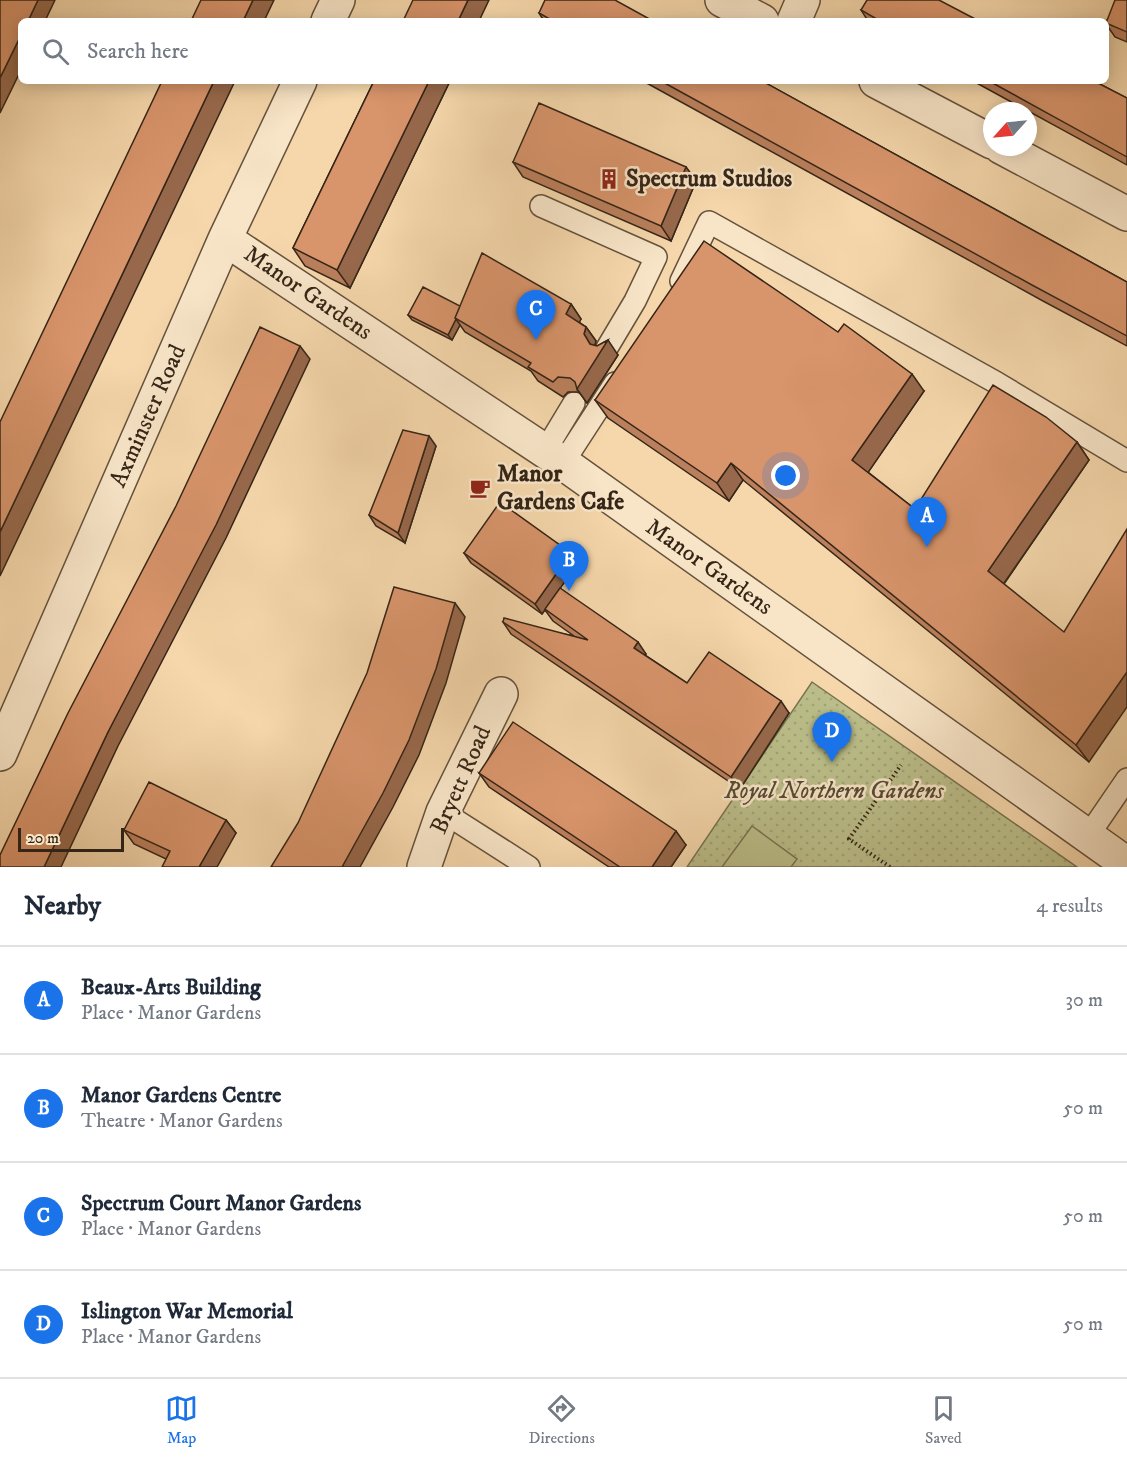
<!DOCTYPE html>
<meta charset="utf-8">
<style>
body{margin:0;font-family:"IM FELL DW Pica",serif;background:#f2f2f3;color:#1f2937}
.compass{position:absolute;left:983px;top:102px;width:54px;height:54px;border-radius:50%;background:#fff;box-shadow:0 3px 15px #0003;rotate:243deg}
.scale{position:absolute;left:18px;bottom:15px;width:106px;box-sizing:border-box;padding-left:6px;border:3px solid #352517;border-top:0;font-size:16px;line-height:21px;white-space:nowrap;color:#352517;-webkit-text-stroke:4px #f8e5c8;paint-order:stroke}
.you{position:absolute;left:786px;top:476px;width:21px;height:21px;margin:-15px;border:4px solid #fff;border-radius:50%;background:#1a73e8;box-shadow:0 0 0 9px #1a73e833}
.badge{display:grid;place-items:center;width:39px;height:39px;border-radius:50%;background:#1a73e8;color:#fff;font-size:20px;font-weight:700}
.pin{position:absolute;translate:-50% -50px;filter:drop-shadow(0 2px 3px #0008)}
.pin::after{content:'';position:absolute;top:32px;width:21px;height:18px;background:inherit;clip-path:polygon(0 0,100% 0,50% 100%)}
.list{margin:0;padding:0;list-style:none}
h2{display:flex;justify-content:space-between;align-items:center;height:78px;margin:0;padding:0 24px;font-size:26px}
h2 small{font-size:20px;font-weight:400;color:#747a83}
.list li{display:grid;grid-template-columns:39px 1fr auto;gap:18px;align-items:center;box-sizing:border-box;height:108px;padding:0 24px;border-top:2px solid #e0e1e3}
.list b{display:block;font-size:22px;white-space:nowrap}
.list p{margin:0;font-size:20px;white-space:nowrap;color:#747a83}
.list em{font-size:20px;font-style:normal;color:#747a83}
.icon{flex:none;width:33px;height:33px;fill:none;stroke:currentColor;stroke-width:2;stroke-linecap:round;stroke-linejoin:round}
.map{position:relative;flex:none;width:1127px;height:867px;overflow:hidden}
.search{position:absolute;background:#fff;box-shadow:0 3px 15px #0003;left:18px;right:18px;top:18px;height:66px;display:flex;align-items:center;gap:15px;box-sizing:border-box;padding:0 21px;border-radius:9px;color:#747a83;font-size:22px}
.sheet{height:510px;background:#fff}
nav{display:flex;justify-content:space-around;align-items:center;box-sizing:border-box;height:84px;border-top:2px solid #e0e1e3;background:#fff;font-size:16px;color:#747a83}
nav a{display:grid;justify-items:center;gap:3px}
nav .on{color:#1a73e8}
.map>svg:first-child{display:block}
.grass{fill:url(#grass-dots);stroke:#787250;stroke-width:1.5}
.garden{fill:#bbbe8a;stroke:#787250;stroke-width:1.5}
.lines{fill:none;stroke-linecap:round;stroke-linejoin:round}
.service-casing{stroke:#65523c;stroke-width:24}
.minor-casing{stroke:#65523c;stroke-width:36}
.path{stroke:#352517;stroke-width:4;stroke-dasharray:1.5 3;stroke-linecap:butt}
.service{stroke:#f8e5c8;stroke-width:21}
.minor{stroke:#f8e5c8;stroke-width:33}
.wall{fill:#ba7f5c;stroke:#352517;stroke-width:1.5}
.shaded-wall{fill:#97684b;stroke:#352517;stroke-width:1.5}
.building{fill:#d8946b;stroke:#352517;stroke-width:1.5}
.labels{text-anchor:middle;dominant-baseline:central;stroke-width:5;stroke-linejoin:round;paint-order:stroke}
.poi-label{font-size:24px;font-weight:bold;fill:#352517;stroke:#f8e5c8;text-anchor:start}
.street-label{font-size:24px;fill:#352517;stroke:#f8e5c8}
.park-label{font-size:24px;font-style:italic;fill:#564b34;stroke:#f8e5c8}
</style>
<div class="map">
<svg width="1127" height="867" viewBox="0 0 1127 867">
<defs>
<pattern id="grass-dots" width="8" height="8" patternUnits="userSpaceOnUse" patternTransform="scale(1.5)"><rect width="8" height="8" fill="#bbbe8a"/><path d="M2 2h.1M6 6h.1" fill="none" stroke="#a1a376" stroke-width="1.8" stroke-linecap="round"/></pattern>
</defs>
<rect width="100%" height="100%" fill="#f5d7ab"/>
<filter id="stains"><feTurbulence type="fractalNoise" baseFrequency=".00333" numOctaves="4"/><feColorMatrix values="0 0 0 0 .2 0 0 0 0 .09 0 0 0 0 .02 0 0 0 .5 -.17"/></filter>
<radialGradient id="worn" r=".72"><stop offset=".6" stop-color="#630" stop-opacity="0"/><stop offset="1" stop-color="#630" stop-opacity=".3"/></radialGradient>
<path class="grass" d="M812 682 1077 867H687Z"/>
<path class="garden" d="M752 826 797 859 791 867H722Z"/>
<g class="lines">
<g class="service-casing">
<path id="service" d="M541 206 656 257 635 301 607 348
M681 281 709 222 997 383 1127 461
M545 451 574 403
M563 463 615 383
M443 812 529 867
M1088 836 1127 779"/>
</g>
<g class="minor-casing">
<path id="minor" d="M722 0 762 21
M328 21 338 0
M794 21 803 0
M876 81 992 142
M1001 147 1127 214
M225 239 563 463 1127 864
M0 754 225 239 300 81
M424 867 443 812 501 694"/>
</g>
<path class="path" d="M890 867 849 839 901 765"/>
<use href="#service" class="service"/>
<use href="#minor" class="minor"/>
</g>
<path class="wall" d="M1127 0V42L1115 37 1106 24V21Z
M861 10 979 21H868Z
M539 13 653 21H544Z
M374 81H450L350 288 305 266 293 248Z
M643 81H762L1127 282V346L1043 301Z
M973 81H1094L1127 98V165Z
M513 162 686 167 696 181 671 241 523 177Z
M571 304 581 319 579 322 586 327 596 341 595 346 618 355 587 403 579 392H568L563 397 538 381 531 371 465 332 460 325 452 340 412 320 408 315 460 306Z
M924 391 868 472 915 509 1077 442 1089 460 1004 584 1089 762 743 480 729 501 608 418 595 400Z
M436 446 405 543 376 526 369 515Z
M464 553H571L578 563 560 588 646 654 645 655 687 683 789 713 740 789 511 634 503 622 574 636 553 621 545 610 542 614 471 563Z
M479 773 686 845 671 867H609L489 787Z
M226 820 236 833 166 859 134 844 124 830Z"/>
<path class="shaded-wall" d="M38 0H55L45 21H28Z
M253 0H274L264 21H243Z
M468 0H489L479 21H458Z
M21 35V70L0 113V78Z
M214 81H235L0 576V532Z
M429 81H450L350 288 337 270Z
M686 167 696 181 671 241 661 226Z
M571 304 581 319 576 328 566 314Z
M456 319 460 325 452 340 448 335Z
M586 327 596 341 594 348 608 340 618 355 587 403 577 389 590 344 584 334Z
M300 346 310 359 226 538 118 746 61 867H44L108 732Z
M912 374 924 391 865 477 852 460Z
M429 436 436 446 405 543 398 533Z
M1077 442 1089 460 1000 589 988 571Z
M731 463 743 480 729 501 717 483Z
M571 553 578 563 542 614 535 604Z
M455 603 465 617 446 683 419 755 393 807 360 867H342Z
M638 642 646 654 642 659 634 648Z
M1127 672V707L1089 762 1076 745Z
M781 701 789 713 740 789 731 777Z
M226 820 236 833 217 867H199Z
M676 831 686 845 671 867H652Z"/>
<path class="building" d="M0 0H38L28 21H21V35L0 78Z
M201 0H253L243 21H191Z
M413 0H468L458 21H403Z
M545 0H615L653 21H553L539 13Z
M867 0H939L979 21H880L861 10Z
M1115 0H1127V32L1106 23Z
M162 81H214L0 532V422Z
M374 81H429L337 270 293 248Z
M661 81H762L1127 282V336L1032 285Z
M989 81H1094L1127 98V157Z
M539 103 686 167 661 226 513 162Z
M704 241 838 332 844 324 912 374 852 460 915 509 993 385 1046 417 1077 442 988 571 1064 632 1127 529V672L1076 745 731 463 717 483 595 400Z
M482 253 571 304 566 314 586 327 584 334 590 344 597 346 608 340 577 389 575 382 570 378 558 377 553 382 528 367 531 363 455 318Z
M423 287 460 306 455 318 456 319 448 335 408 315Z
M260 327 300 346 216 525 108 732 44 867H0V855L68 713 176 506Z
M403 430 429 436 398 533 369 515Z
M500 502 571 553 535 604 464 553Z
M394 587 455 603 436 669 409 740 383 793 342 867H271L298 823 367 673Z
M560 588 638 642 634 648 687 683 709 652 781 701 731 777 503 622 504 618 588 640 545 609Z
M513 722 676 831 652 867H620L479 773Z
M149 782 226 820 199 867H162L170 851 124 830Z"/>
<defs>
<g id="building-bare" transform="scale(1.62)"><path d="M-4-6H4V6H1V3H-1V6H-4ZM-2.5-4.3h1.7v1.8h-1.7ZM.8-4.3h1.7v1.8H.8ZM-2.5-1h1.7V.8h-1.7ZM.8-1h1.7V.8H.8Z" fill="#8f2418" stroke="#f8e5c8" stroke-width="2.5" paint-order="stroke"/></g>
<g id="cafe-bare" transform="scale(1.62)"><path d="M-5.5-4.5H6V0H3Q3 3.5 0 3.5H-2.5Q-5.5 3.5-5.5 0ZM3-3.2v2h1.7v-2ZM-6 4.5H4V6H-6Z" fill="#8f2418" stroke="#f8e5c8" stroke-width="2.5" paint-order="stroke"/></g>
</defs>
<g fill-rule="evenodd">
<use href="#building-bare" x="609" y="179"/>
<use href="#cafe-bare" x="480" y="488"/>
</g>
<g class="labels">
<g class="poi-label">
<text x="626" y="179">Spectrum Studios</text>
<text x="497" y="474">Manor<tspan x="497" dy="28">Gardens Cafe</tspan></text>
</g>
<g class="street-label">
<text transform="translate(308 293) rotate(34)">Manor Gardens</text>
<text transform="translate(148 416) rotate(-66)">Axminster Road</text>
<text transform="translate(709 567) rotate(35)">Manor Gardens</text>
<text transform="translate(461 780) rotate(-66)">Bryett Road</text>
</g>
<g class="park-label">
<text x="834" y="791">Royal Northern Gardens</text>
</g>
</g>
<rect width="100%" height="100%" filter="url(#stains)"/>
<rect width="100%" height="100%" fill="url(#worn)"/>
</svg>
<svg class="compass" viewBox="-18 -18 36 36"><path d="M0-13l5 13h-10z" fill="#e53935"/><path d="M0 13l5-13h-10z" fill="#747a83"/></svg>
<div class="scale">20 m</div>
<div class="you"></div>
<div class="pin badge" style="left:927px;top:547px">A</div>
<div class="pin badge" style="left:569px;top:591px">B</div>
<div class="pin badge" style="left:536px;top:340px">C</div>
<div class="pin badge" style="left:832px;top:762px">D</div>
<div class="search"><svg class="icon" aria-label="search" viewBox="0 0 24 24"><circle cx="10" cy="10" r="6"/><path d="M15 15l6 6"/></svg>Search here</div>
</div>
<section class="sheet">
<h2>Nearby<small>4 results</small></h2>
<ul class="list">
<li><span class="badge">A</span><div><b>Beaux-Arts Building</b><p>Place · Manor Gardens</p></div><em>30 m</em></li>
<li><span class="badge">B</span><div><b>Manor Gardens Centre</b><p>Theatre · Manor Gardens</p></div><em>50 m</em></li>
<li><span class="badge">C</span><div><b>Spectrum Court Manor Gardens</b><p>Place · Manor Gardens</p></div><em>50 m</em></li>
<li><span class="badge">D</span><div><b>Islington War Memorial</b><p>Place · Manor Gardens</p></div><em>50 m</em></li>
</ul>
</section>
<nav>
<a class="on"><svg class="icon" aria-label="map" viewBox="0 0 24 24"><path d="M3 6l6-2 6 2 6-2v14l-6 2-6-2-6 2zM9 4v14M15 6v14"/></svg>Map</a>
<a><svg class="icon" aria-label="directions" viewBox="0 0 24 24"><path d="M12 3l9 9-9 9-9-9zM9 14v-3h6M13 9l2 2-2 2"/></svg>Directions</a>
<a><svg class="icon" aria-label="saved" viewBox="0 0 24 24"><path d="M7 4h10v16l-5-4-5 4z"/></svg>Saved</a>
</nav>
